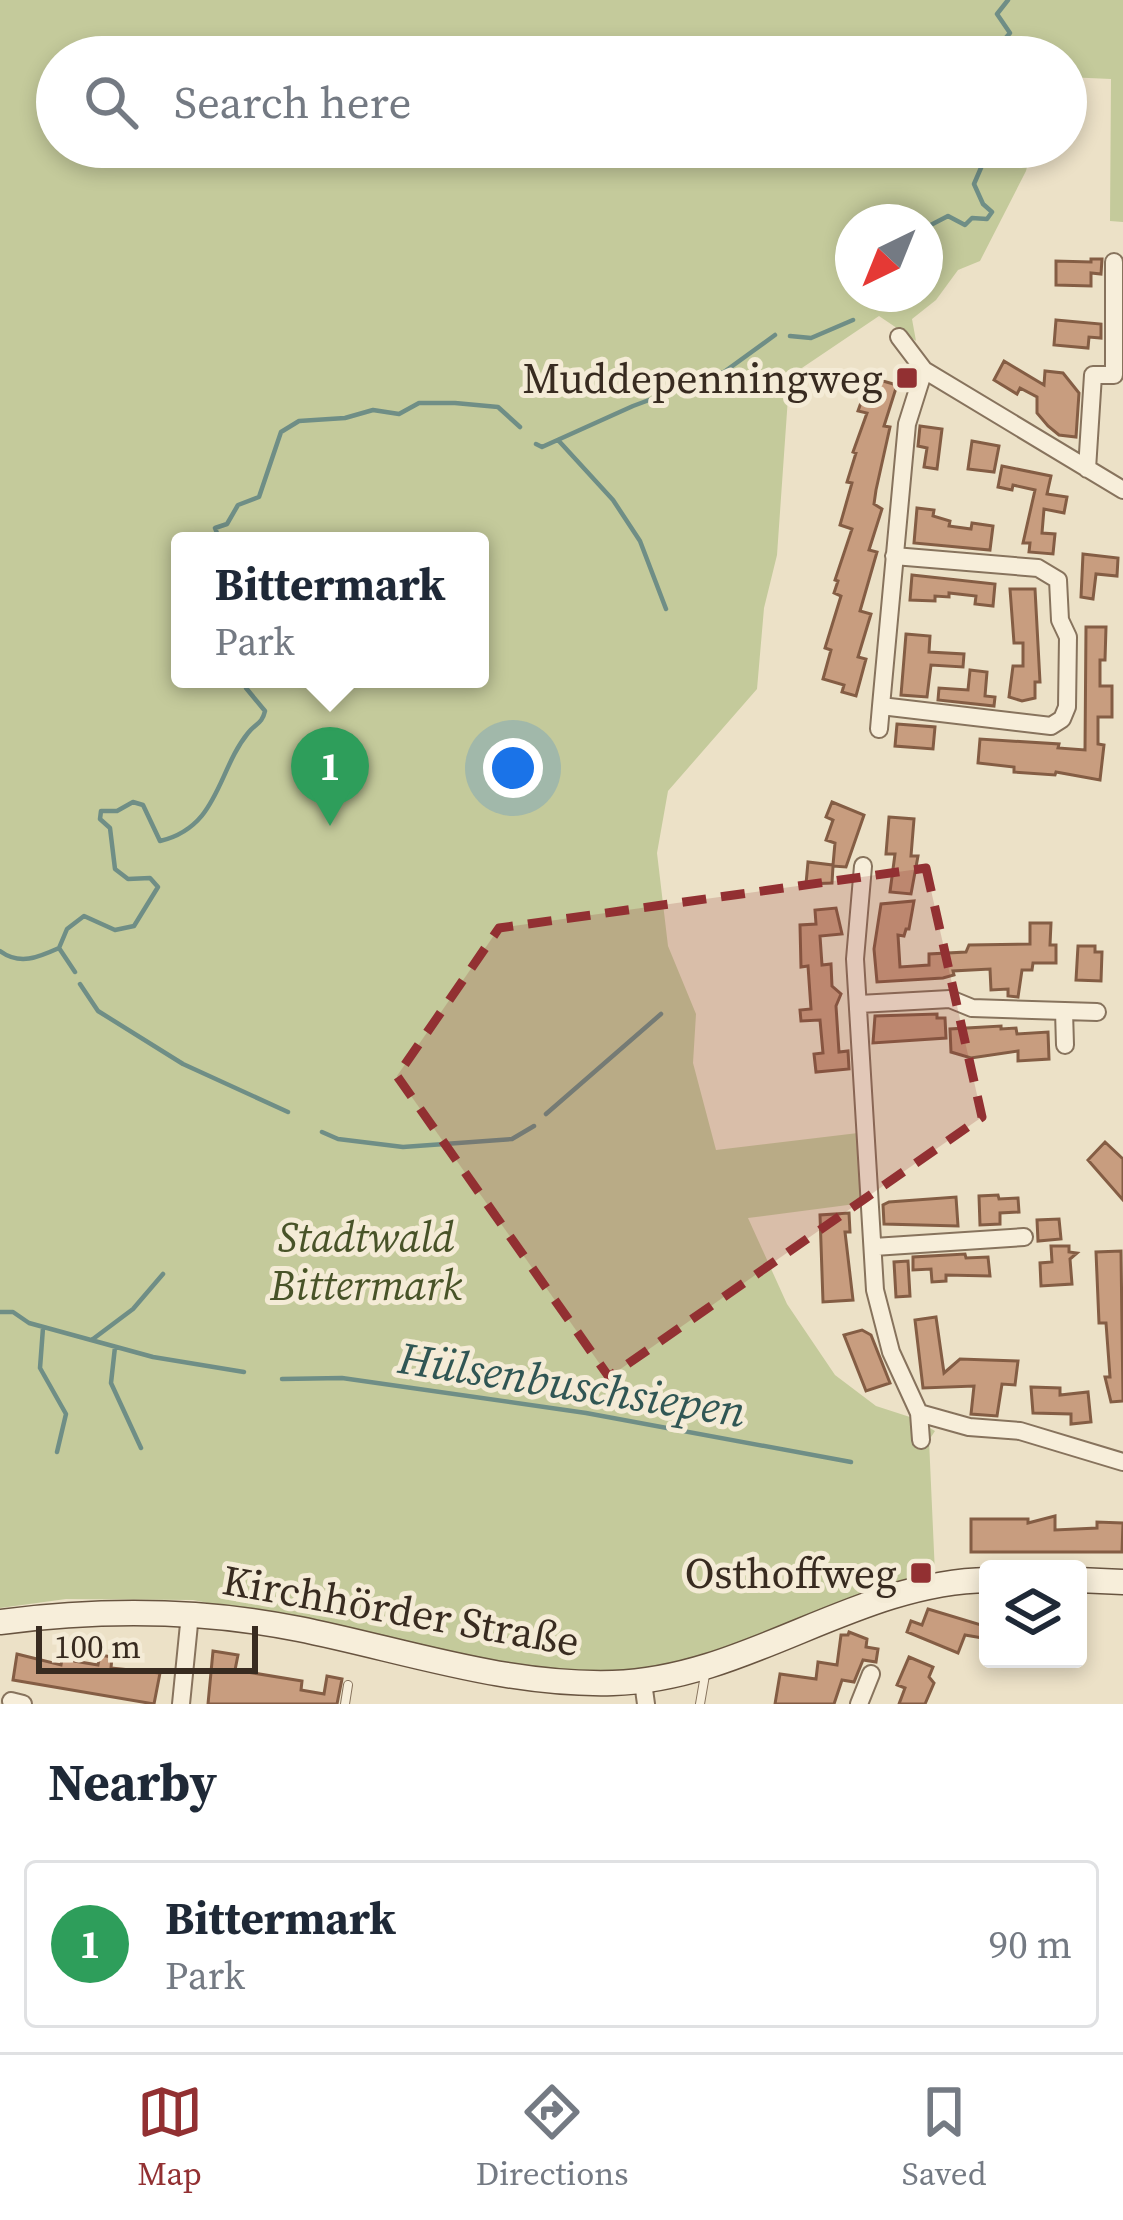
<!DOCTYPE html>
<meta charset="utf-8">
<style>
body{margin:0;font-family:"Source Serif 4",serif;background:#f6f6f7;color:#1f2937}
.controls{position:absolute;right:36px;bottom:36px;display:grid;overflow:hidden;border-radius:12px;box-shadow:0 6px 18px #0003}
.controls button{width:108px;height:108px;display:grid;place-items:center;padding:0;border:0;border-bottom:3px solid #e0e1e3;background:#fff;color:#1f2937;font:60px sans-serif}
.compass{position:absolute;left:835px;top:204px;width:108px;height:108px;border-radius:50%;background:#fff;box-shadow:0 6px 18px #0003;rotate:223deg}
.scale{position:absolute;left:36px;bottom:30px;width:222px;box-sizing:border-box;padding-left:12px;border:6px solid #382b20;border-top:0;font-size:33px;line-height:42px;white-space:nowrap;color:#382b20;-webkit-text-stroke:9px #f4ebd6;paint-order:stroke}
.you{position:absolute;left:513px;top:768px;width:42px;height:42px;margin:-30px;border:9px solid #fff;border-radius:50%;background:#1a73e8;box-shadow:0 0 0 18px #1a73e833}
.badge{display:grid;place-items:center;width:78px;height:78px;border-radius:50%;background:#923032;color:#fff;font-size:39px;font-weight:700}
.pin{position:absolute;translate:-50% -99px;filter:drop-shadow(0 3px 6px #0008)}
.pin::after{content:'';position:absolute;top:63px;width:42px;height:36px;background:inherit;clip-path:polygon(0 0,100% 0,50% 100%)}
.popup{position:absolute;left:171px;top:532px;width:318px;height:156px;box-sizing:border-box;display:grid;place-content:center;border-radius:12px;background:#fff;filter:drop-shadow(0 3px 9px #0005);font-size:39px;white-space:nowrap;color:#747a83}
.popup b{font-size:45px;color:#1f2937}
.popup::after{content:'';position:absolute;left:50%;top:100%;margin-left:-24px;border:24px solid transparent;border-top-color:#fff}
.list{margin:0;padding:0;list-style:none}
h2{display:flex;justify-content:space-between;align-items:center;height:156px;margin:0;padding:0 48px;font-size:51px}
h2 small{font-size:39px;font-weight:400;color:#747a83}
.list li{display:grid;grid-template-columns:78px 1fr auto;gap:36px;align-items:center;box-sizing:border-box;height:168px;margin:0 24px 24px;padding:0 24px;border:3px solid #e0e1e3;border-radius:12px}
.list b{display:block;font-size:45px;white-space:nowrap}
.list p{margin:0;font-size:39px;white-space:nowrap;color:#747a83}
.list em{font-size:39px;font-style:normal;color:#747a83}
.icon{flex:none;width:66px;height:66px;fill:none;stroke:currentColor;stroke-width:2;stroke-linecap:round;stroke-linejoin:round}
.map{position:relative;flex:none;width:1123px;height:1704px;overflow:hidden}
.search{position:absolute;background:#fff;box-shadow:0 6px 18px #0003;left:36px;right:36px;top:36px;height:132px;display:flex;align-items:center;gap:30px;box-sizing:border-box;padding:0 42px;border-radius:66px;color:#747a83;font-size:45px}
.sheet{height:348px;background:#fff}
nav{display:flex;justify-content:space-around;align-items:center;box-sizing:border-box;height:168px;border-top:3px solid #e0e1e3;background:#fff;font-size:33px;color:#747a83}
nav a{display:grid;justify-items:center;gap:6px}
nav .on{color:#923032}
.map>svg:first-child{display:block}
.green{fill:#c4ca9b;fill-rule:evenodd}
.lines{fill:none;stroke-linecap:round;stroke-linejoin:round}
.stream{stroke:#6f8e86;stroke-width:4.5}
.building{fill:#c89d7f;stroke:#845d44;stroke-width:3}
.lane-casing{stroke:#87735d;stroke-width:10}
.street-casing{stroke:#87735d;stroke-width:20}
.secondary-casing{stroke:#685440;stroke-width:27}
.lane{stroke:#f7eeda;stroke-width:8}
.street{stroke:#f7eeda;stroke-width:16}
.secondary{stroke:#f7eeda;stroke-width:24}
.marked{fill:#923032;fill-opacity:0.2;stroke:#923032;stroke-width:9;stroke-dasharray:24 15;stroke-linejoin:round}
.poi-dot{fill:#923032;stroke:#f4ebd6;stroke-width:4.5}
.labels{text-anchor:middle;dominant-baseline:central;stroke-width:10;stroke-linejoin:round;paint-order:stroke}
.poi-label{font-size:42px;fill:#382b20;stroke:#f4ebd6;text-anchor:end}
.park-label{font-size:42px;font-style:italic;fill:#485328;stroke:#f4ebd6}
.street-label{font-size:42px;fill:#382b20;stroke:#f4ebd6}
.water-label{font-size:45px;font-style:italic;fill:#305654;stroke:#f4ebd6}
</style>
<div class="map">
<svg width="1123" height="1704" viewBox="0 0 1123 1704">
<rect width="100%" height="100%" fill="#ece1c7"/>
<path class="green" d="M0 0H1123V222L1110 221 1111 79 1066 77V57H57V147H1032L1026 171 980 261 958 270 936 300 912 319 916 341 879 316 793 374 789 383 777 555 764 608 757 689 668 791 657 853 668 946 696 1014 693 1063 716 1150 858 1133 863 1203 748 1218 787 1304 835 1375 876 1406 913 1418 935 1431 929 1440 935 1574 662 1673 549 1671 434 1654 320 1625 193 1600 66 1599 0 1608ZM853 222H925V294H853ZM180 541H480V679H180Z"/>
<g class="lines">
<path class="stream" d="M989 57 1010 33 997 14 1008 0
M911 222 915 218 919 222
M925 228 948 216 965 225 972 218 987 219 992 212 983 204 974 184 990 147
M864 302 874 294
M790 336 811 338 853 320
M558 440 613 500 640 541 666 609
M536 444 542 447 633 406 724 372 775 335
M220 541 215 528 227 524 238 505 259 497 281 432 299 421 345 418 373 410 399 414 419 403H455L498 407 520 427
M59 948 75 972
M0 951C20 966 39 957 59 948L67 929 84 916 115 930 134 926 158 887 150 878 128 879 115 869 110 828 100 819 101 811H117L133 802 143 805 160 841C219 827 217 771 248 733 256 723 262 724 265 711L246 688 249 679
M80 984 98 1011 183 1064 288 1112
M546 1114 661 1014
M322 1132 338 1139 403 1147 512 1139 534 1126
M0 1312H13L29 1323 153 1357 244 1372
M43 1328 40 1368 66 1414 57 1452
M93 1339 133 1309 163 1274
M115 1347 111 1383 141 1448
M282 1379 342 1378 586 1413 851 1462"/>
</g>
<path class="building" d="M1091 259H1102L1101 274 1091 273V286L1056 285V261L1091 262Z
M1056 320 1101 324V338L1089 337 1088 348 1054 345Z
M1004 361 1044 385 1045 371 1063 373 1079 393 1076 437 1059 435 1048 426 1037 413V397L1020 388 1017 394 994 380Z
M876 379 897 385 884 426 890 427 876 490 874 504 882 509 869 550 877 552 860 611 871 614 858 657 866 659 856 696 842 692 844 685 823 679 831 650 825 648 841 596 834 593 838 581 835 580 852 529 840 525 852 483 847 482 856 453 853 452 867 413 858 411 864 394 871 396Z
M920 426 942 429 937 469 924 467 927 448 918 446Z
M972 441 999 446 994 472 968 469Z
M1002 466 1051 476 1047 494 1067 497 1064 513 1044 509 1042 533 1055 534 1053 554 1029 552 1030 543H1023L1035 490 1013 485 1012 490 998 487Z
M917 508 934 510 933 516 950 521 949 526 971 529 972 523 993 526 990 550 914 543Z
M1083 554 1118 558 1117 576 1096 574 1093 599 1081 597Z
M912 575 995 584 993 606 975 604 976 596 949 593V597L935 596V601L910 600Z
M1010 589H1035L1040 682H1035V698L1022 701 1009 697 1013 666H1023V643H1014Z
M1086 627H1106L1105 660H1100V686H1112V717H1098V744L1104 745 1100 780 1056 772 1055 775 1014 772V767L978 763 980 739 1059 744 1058 748 1085 750Z
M906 634 930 636 929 652 964 654 963 667 931 665 927 697 901 695Z
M970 670 987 672 985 696 995 697 994 706 938 700 939 688 968 690Z
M897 724 935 727 933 749 895 746Z
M832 802 864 815 846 867 833 866 832 883 806 884 808 862 833 865 835 843 826 840 833 820 826 817Z
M889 817 914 819 911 856H918L911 894 890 892 895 854H886Z
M914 901 909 929H906L904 936 898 935 900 967 929 965V954L966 952 969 945 1030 944V923H1051L1050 945H1056V963H1033L1032 970H1022L1018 997 1008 996V989L991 990 990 969 953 971 954 975 943 978 877 982 874 949 881 904Z
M836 908 842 934 820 936 822 965 831 964 832 986 841 994 836 1006 839 1052 848 1051 849 1069 816 1072 814 1054 823 1053 820 1020 801 1021 800 1010 811 1009 808 966 801 967 800 925 816 924 815 910Z
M1078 946H1095V952H1102L1101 981 1076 980Z
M937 1014V1018H945L946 1038 873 1043 875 1016Z
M1001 1026V1029L1016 1028 1017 1034 1048 1032 1049 1059 1018 1061V1051L971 1058 951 1052 950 1029Z
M1105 1142 1123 1159V1200L1088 1160Z
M998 1195 999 1199 1018 1198 1019 1212 1000 1213V1224L980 1225 979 1196Z
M956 1197 958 1226 884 1224 883 1205 889 1202Z
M849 1213 850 1232H845L853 1300 823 1302 820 1215Z
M1059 1219 1061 1239 1038 1241 1037 1220Z
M1051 1246H1069V1252L1077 1253 1070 1259 1072 1284 1041 1286 1040 1263 1052 1262Z
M1121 1251 1123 1401 1111 1402 1105 1377H1110L1106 1323H1099L1096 1252Z
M965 1254 966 1258 988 1257 990 1276 946 1275V1281L932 1282 931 1269 913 1270V1257Z
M908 1261 910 1296 896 1297 894 1262Z
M936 1317 944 1373 960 1359 1018 1361 1015 1385 1002 1384 997 1416 971 1414 974 1386 923 1388 915 1320Z
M862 1330 871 1335 890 1383 866 1391 844 1335Z
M1031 1387 1060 1388V1395L1088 1392 1091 1422 1071 1424V1414L1033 1413Z
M1055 1516V1530L1097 1528V1522L1123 1523 1122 1552H971V1519H1028V1523Z
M928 1609 988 1627V1639L965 1635 958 1653 907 1632 911 1621 922 1625Z
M849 1632 867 1639 866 1647 878 1649 876 1662 863 1660 854 1682 842 1680 834 1704H775L780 1674 816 1679 818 1662 837 1665 841 1635H848Z
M213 1651 238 1655 235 1670 302 1681 301 1690 324 1694 327 1676 342 1679 337 1704H208Z
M17 1654 61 1665 62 1659 98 1665 100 1655 112 1657 111 1668 160 1673 154 1704 13 1680Z
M909 1657 933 1667 929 1677 934 1683 925 1704H899L905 1688 897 1685Z"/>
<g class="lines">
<g class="lane-casing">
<path id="lane" d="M345 1704 348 1685
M700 1704 705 1675"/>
</g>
<g class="street-casing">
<path id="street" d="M899 337 924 370 1123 490
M1087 469 1093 375H1114V262
M894 556 1038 568 1058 580 1060 620 1068 637 1067 707 1062 719 1051 726 881 706 907 424 924 370
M879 729 881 706
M863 866 855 959 875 1290 891 1352 919 1413 921 1440
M859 1004 950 999 972 1008 1097 1012
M1064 1011 1065 1045
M874 1247 1024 1237
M919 1413 969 1427 1020 1431 1123 1462
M643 1682 646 1704
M11 1701 23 1704
M181 1704 190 1614
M859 1704 871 1674"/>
</g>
<g class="secondary-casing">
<path id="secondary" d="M1078 1580 1123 1582
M0 1622C100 1609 200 1609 299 1629 403 1650 505 1686 613 1683 747 1679 855 1582 988 1580"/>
</g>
<use href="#lane" class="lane"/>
<use href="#street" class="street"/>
<use href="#secondary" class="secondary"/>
</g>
<path class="marked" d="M926 868 982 1117 609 1377 397 1076 499 928Z"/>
<g class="poi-dot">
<rect x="895" y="366" width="24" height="24" rx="6"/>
<rect x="909" y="1561" width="24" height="24" rx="6"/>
</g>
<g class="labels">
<g class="poi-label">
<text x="883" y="378">Muddepenningweg</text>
<text x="897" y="1573">Osthoffweg</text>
</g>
<g class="park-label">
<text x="366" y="1237">Stadtwald<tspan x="366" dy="48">Bittermark</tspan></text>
</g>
<g class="street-label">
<text transform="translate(401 1610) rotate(10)">Kirchhörder Straße</text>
</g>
<g class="water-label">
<text transform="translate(572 1384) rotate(9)">Hülsenbuschsiepen</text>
</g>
</g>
</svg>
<div class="controls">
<button><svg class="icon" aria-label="layers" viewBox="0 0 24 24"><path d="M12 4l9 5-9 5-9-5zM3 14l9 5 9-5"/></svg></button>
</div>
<svg class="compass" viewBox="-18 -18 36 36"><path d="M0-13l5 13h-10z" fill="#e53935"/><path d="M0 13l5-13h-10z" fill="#747a83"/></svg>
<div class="scale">100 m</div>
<div class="you"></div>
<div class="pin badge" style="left:330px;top:826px;background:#2e9e5b">1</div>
<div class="popup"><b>Bittermark</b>Park</div>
<div class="search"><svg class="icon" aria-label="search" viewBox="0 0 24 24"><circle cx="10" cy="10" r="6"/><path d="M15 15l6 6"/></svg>Search here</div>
</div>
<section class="sheet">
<h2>Nearby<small></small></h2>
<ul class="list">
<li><span class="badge" style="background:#2e9e5b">1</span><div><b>Bittermark</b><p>Park</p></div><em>90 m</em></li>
</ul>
</section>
<nav>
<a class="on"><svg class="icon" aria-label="map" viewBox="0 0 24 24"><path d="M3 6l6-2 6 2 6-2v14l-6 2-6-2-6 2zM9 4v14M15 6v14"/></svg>Map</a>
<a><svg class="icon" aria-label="directions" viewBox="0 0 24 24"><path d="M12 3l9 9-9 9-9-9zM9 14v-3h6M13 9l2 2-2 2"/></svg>Directions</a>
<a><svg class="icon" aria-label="saved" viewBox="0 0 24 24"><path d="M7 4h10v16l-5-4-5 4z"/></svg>Saved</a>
</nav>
